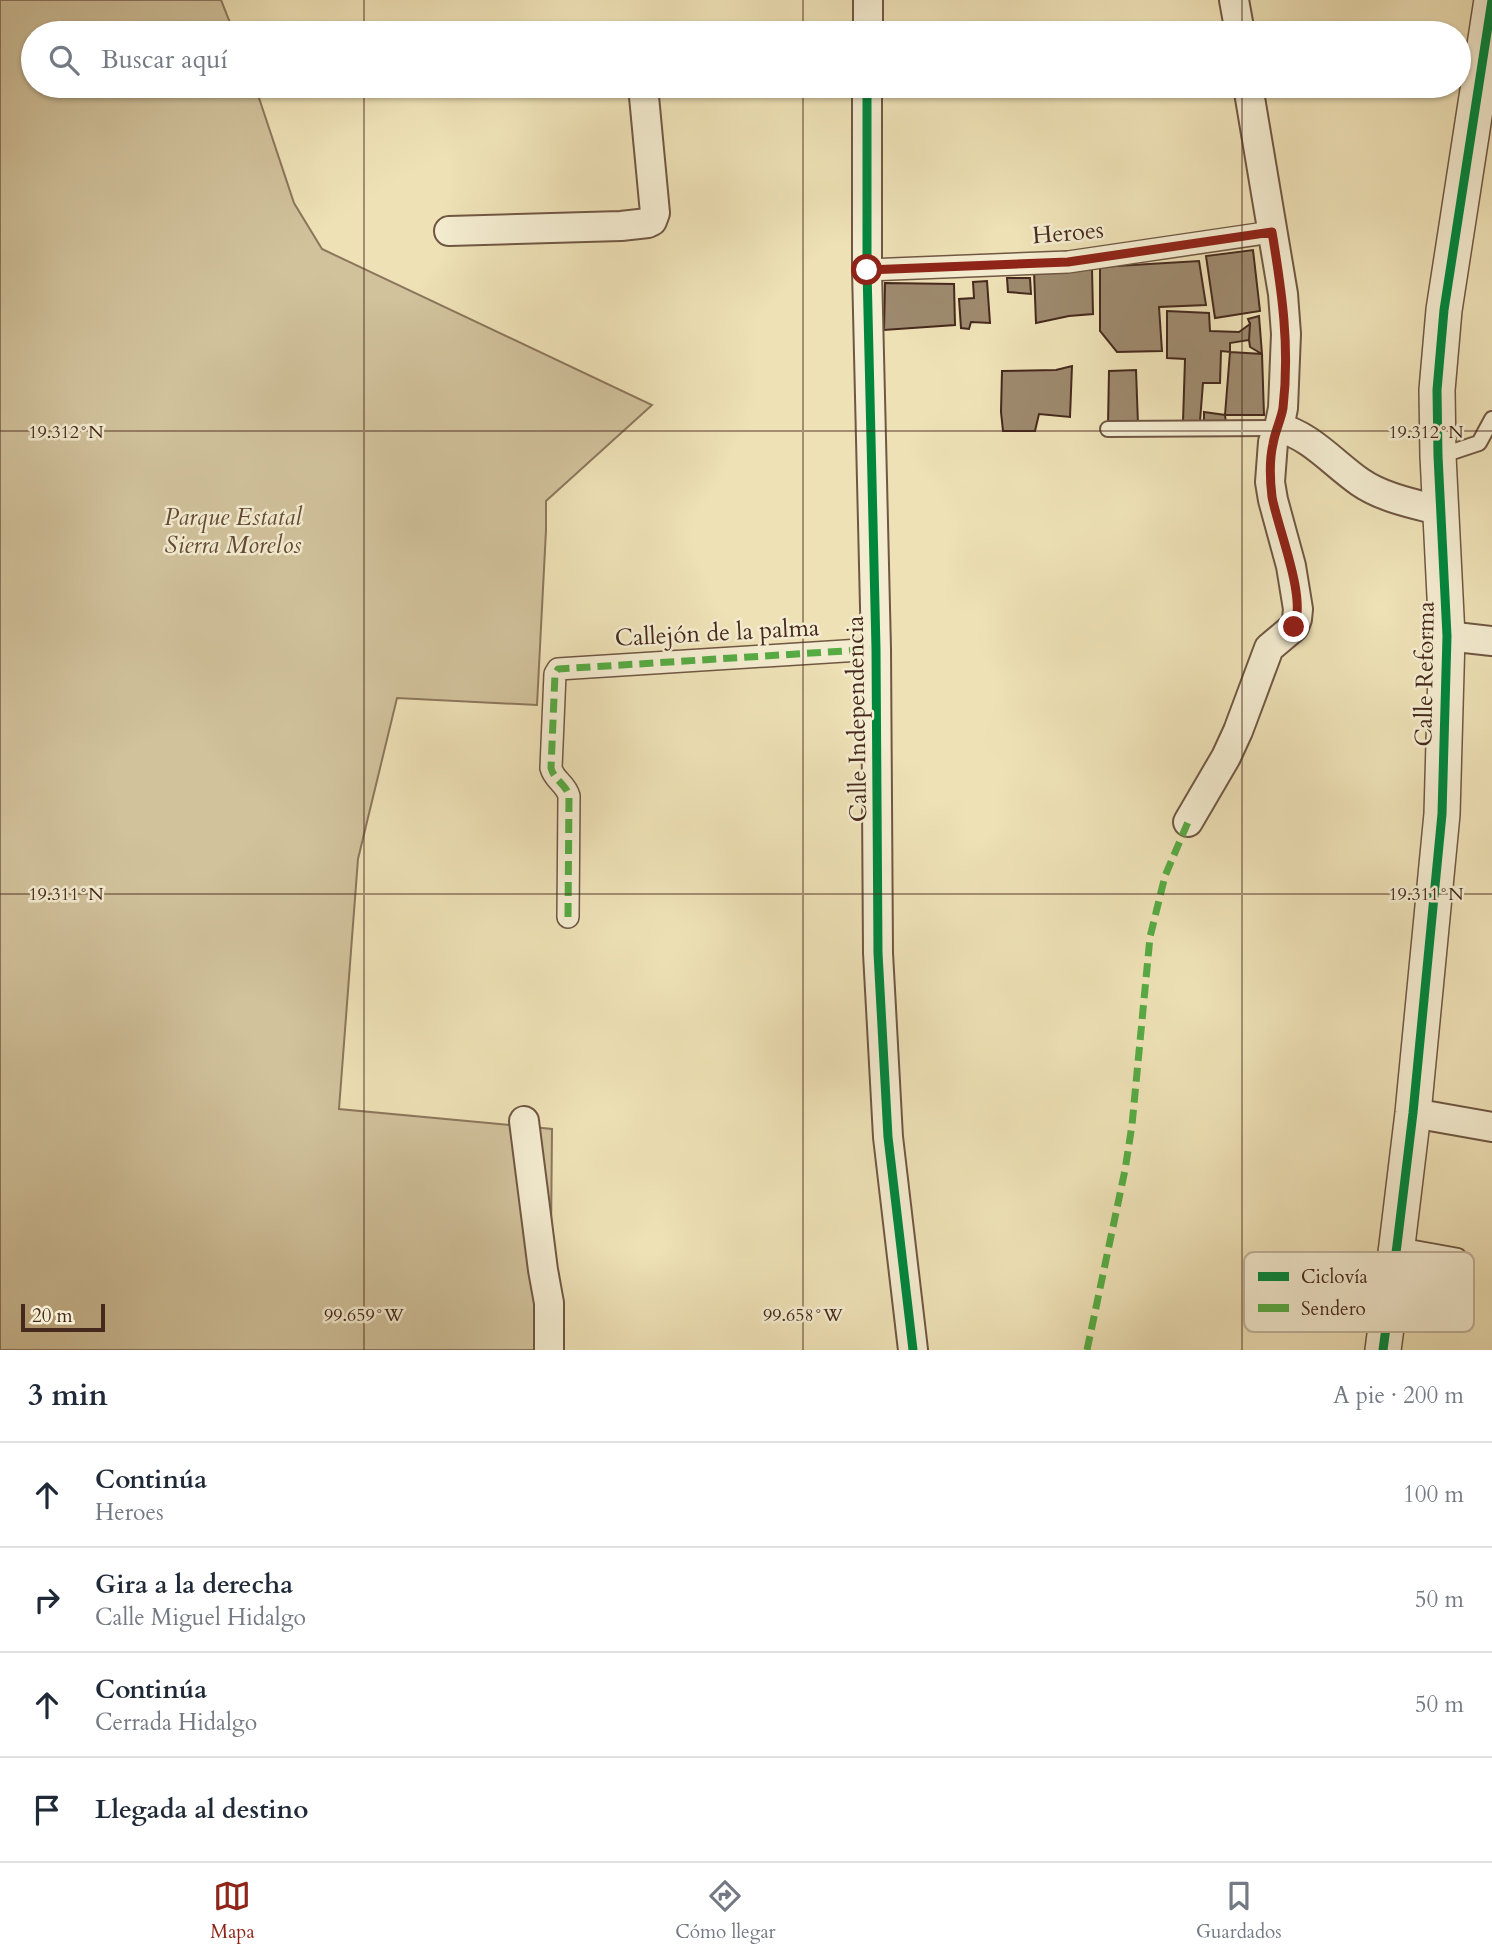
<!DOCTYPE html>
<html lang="es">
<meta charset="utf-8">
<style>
body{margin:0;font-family:Cardo,serif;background:#f2f2f3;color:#1f2937}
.scale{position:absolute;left:21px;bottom:18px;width:84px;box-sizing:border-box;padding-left:7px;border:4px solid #46291d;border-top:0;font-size:19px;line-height:24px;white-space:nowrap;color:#46291d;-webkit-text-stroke:5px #f4ecd0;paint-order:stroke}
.stop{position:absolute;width:21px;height:21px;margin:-16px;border:5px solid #8f2418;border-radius:50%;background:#fff}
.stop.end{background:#8f2418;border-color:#fff;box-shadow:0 2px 7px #0008}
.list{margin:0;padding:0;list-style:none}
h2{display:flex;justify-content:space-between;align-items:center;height:91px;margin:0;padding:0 28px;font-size:30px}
h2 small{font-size:23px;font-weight:400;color:#747a83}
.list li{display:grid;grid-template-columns:46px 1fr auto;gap:21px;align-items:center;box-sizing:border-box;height:105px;padding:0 28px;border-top:2px solid #e0e1e3}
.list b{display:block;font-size:26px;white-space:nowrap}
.list p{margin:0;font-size:23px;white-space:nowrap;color:#747a83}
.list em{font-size:23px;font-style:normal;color:#747a83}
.icon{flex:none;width:38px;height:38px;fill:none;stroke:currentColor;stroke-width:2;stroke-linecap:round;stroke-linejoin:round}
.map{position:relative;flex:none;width:1492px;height:1350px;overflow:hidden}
.search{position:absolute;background:#fff;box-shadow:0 2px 5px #0004;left:21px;right:21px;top:21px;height:77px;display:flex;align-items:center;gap:18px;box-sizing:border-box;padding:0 24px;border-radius:38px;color:#747a83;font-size:26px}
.sheet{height:511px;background:#fff}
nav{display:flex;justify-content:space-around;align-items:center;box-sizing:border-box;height:98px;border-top:2px solid #e0e1e3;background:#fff;font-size:19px;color:#747a83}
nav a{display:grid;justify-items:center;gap:4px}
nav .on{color:#8f2418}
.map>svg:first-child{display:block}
.green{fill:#d1c29c;stroke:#8c765c;stroke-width:2}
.building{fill:#9d896d;stroke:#46291d;stroke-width:2}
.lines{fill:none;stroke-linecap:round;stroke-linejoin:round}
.service-casing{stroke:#705743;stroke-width:18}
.pedestrian-casing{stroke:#705743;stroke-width:24}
.minor-casing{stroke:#705743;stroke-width:32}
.tertiary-casing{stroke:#705743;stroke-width:38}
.service{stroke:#f4ecd0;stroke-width:14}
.pedestrian{stroke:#f4ecd0;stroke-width:21}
.minor{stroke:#f4ecd0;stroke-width:28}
.tertiary{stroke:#f4ecd0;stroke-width:35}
.quiet{stroke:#56ab43;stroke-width:7;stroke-dasharray:14 7;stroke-linecap:butt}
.cycleway-casing{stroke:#f4ecd0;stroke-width:13}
.cycleway{stroke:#00873e;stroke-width:9}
.route{stroke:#8f2418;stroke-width:9}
.ticks{fill:none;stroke:#46291d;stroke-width:2;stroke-opacity:0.45}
.labels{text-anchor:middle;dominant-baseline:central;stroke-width:5;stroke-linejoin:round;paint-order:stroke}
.street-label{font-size:24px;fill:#46291d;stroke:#f4ecd0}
.park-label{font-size:24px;font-style:italic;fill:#624836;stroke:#f4ecd0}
.key{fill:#f4ecd0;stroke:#c0b29a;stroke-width:2}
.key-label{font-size:19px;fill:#46291d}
.ticks-label{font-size:18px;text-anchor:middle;fill:#46291d;stroke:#f4ecd0;stroke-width:5;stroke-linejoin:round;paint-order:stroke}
</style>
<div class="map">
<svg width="1492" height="1350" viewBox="0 0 1492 1350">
<rect width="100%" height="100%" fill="#eee1b6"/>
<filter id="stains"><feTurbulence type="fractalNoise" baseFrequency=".00286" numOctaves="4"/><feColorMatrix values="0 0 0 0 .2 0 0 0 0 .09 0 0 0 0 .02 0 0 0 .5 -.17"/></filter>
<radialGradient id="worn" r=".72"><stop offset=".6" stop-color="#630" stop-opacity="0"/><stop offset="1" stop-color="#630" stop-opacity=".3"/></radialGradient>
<path class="green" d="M0 0H221L234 33H33V86H255L294 203 322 249 652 405 546 501V530L537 705 397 698 358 859 339 1109 552 1129 550 1350H0Z"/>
<path class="building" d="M1253 250 1260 311 1215 318 1206 256Z
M1199 261 1206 305 1159 307 1162 351 1117 352 1100 331V267Z
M1092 269 1093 314 1069 316 1036 323 1034 271Z
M1007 278H1030L1031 294 1008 292Z
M987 281 990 323 971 322 969 329 961 328 959 299 974 298 973 282Z
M885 283 954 284 955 325 884 330Z
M1167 311 1209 313 1210 331 1239 332 1250 324 1249 340 1230 343V352L1221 351 1220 383H1203L1200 421 1183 422 1185 359 1167 358Z
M1259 316 1262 354 1250 347 1249 340 1250 324 1248 319Z
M1230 352 1262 354 1264 415H1225Z
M1072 366 1070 417 1039 414 1035 431H1003L1001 412 1002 371 1056 370Z
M1136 370 1138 424 1108 425 1109 371Z
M1204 412 1225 415 1226 423 1204 425Z"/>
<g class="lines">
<g class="service-casing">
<path id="service" d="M1108 429 1279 428
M1440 456 1479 443 1492 419
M1397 1245 1458 1256"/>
</g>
<g class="pedestrian-casing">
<path id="pedestrian" d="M867 270 1068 262 1272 232
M568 917 569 796C566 784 554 780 551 768L555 674 558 669 876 649"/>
</g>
<g class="minor-casing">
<path id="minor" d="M1234 0 1240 33
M868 33V0
M867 86V270L876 649 878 953 888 1137 913 1350
M449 231 621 226 648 223 652 221 655 213 643 86
M1279 428C1310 435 1334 464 1360 482 1383 498 1415 504 1442 511
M1447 636 1492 641
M1188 822 1226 757 1238 731 1269 648 1294 627 1297 619 1298 609 1291 566 1273 500 1270 482 1273 442 1279 428 1283 408 1286 334 1283 294 1248 86
M1413 1113 1492 1127
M524 1121 543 1270 549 1303V1350"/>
</g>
<g class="tertiary-casing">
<path id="tertiary" d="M1383 1350 1397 1245 1413 1113 1442 814 1447 636 1438 456 1437 390 1444 310 1492 0"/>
</g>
<use href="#service" class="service"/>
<use href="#pedestrian" class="pedestrian"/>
<use href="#minor" class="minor"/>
<use href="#tertiary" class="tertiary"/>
<path class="quiet" d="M867 270 1068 262 1272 232
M568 917 569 796C566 784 554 780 551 768L555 674 558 669 876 649
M1087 1350 1125 1170 1132 1125 1150 937 1165 876 1188 822"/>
<g class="cycleway-casing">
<path id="cycleway" d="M867 86V270L876 649 878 953 888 1137 913 1350
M1383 1350 1397 1245 1413 1113 1442 814 1447 636 1438 456 1437 390 1444 310 1492 0"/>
</g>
<use href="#cycleway" class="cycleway"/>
</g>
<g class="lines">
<path class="route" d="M867 270 1068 262 1272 232C1282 292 1290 347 1283 408 1281 420 1275 431 1273 444 1269 461 1270 480 1272 497 1278 529 1307 598 1294 627"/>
</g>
<path class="ticks" d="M364 0V33M803 0V33M1242 0V33M364 86V1350M803 86V1350M1242 86V1350M0 431H1492M0 894H1492"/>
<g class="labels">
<g class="street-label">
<text transform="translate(1068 233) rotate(-5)">Heroes</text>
<text transform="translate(717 633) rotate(-3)">Callejón de la palma</text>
<text transform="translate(1425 674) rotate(-89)">Calle Reforma</text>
<text transform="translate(857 719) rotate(-91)">Calle Independencia</text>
</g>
<g class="park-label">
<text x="233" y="517">Parque Estatal<tspan x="233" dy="28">Sierra Morelos</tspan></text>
</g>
</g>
<rect x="1244" y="1252" width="230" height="80" rx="10" class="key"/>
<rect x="1258" y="1272" width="31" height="9" fill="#00873e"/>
<rect x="1258" y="1304" width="31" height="8" fill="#56ab43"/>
<g class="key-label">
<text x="1301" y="1283">Ciclovía</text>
<text x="1301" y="1315">Sendero</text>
</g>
<g class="ticks-label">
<text x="66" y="438">19.312°N</text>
<text x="1426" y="438">19.312°N</text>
<text x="66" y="900">19.311°N</text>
<text x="1426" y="900">19.311°N</text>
<text x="364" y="1321">99.659°W</text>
<text x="803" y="1321">99.658°W</text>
</g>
<rect width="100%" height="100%" filter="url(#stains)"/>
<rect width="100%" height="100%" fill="url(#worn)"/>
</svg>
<div class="scale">20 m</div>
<div class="stop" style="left:867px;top:270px"></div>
<div class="stop end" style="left:1294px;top:627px"></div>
<div class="search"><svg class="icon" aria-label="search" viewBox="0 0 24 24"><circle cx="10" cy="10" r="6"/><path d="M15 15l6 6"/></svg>Buscar aquí</div>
</div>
<section class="sheet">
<h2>3 min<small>A pie · 200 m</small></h2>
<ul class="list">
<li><svg class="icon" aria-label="ahead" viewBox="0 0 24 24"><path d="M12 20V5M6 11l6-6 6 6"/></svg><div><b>Continúa</b><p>Heroes</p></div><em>100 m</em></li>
<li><svg class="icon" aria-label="right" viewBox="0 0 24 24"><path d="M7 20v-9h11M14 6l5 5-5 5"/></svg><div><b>Gira a la derecha</b><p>Calle Miguel Hidalgo</p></div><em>50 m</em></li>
<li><svg class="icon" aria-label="ahead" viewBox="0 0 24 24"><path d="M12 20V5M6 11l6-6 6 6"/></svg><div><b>Continúa</b><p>Cerrada Hidalgo</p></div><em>50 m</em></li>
<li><svg class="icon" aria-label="arrive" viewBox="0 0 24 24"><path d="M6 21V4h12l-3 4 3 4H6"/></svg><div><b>Llegada al destino</b></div></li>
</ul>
</section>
<nav>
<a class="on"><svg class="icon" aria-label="map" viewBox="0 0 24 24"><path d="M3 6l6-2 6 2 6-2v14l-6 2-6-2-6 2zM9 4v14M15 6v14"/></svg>Mapa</a>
<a><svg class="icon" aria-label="directions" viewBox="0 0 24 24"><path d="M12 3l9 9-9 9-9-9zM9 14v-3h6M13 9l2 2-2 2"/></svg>Cómo llegar</a>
<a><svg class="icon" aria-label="saved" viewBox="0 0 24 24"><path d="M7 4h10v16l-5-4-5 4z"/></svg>Guardados</a>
</nav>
